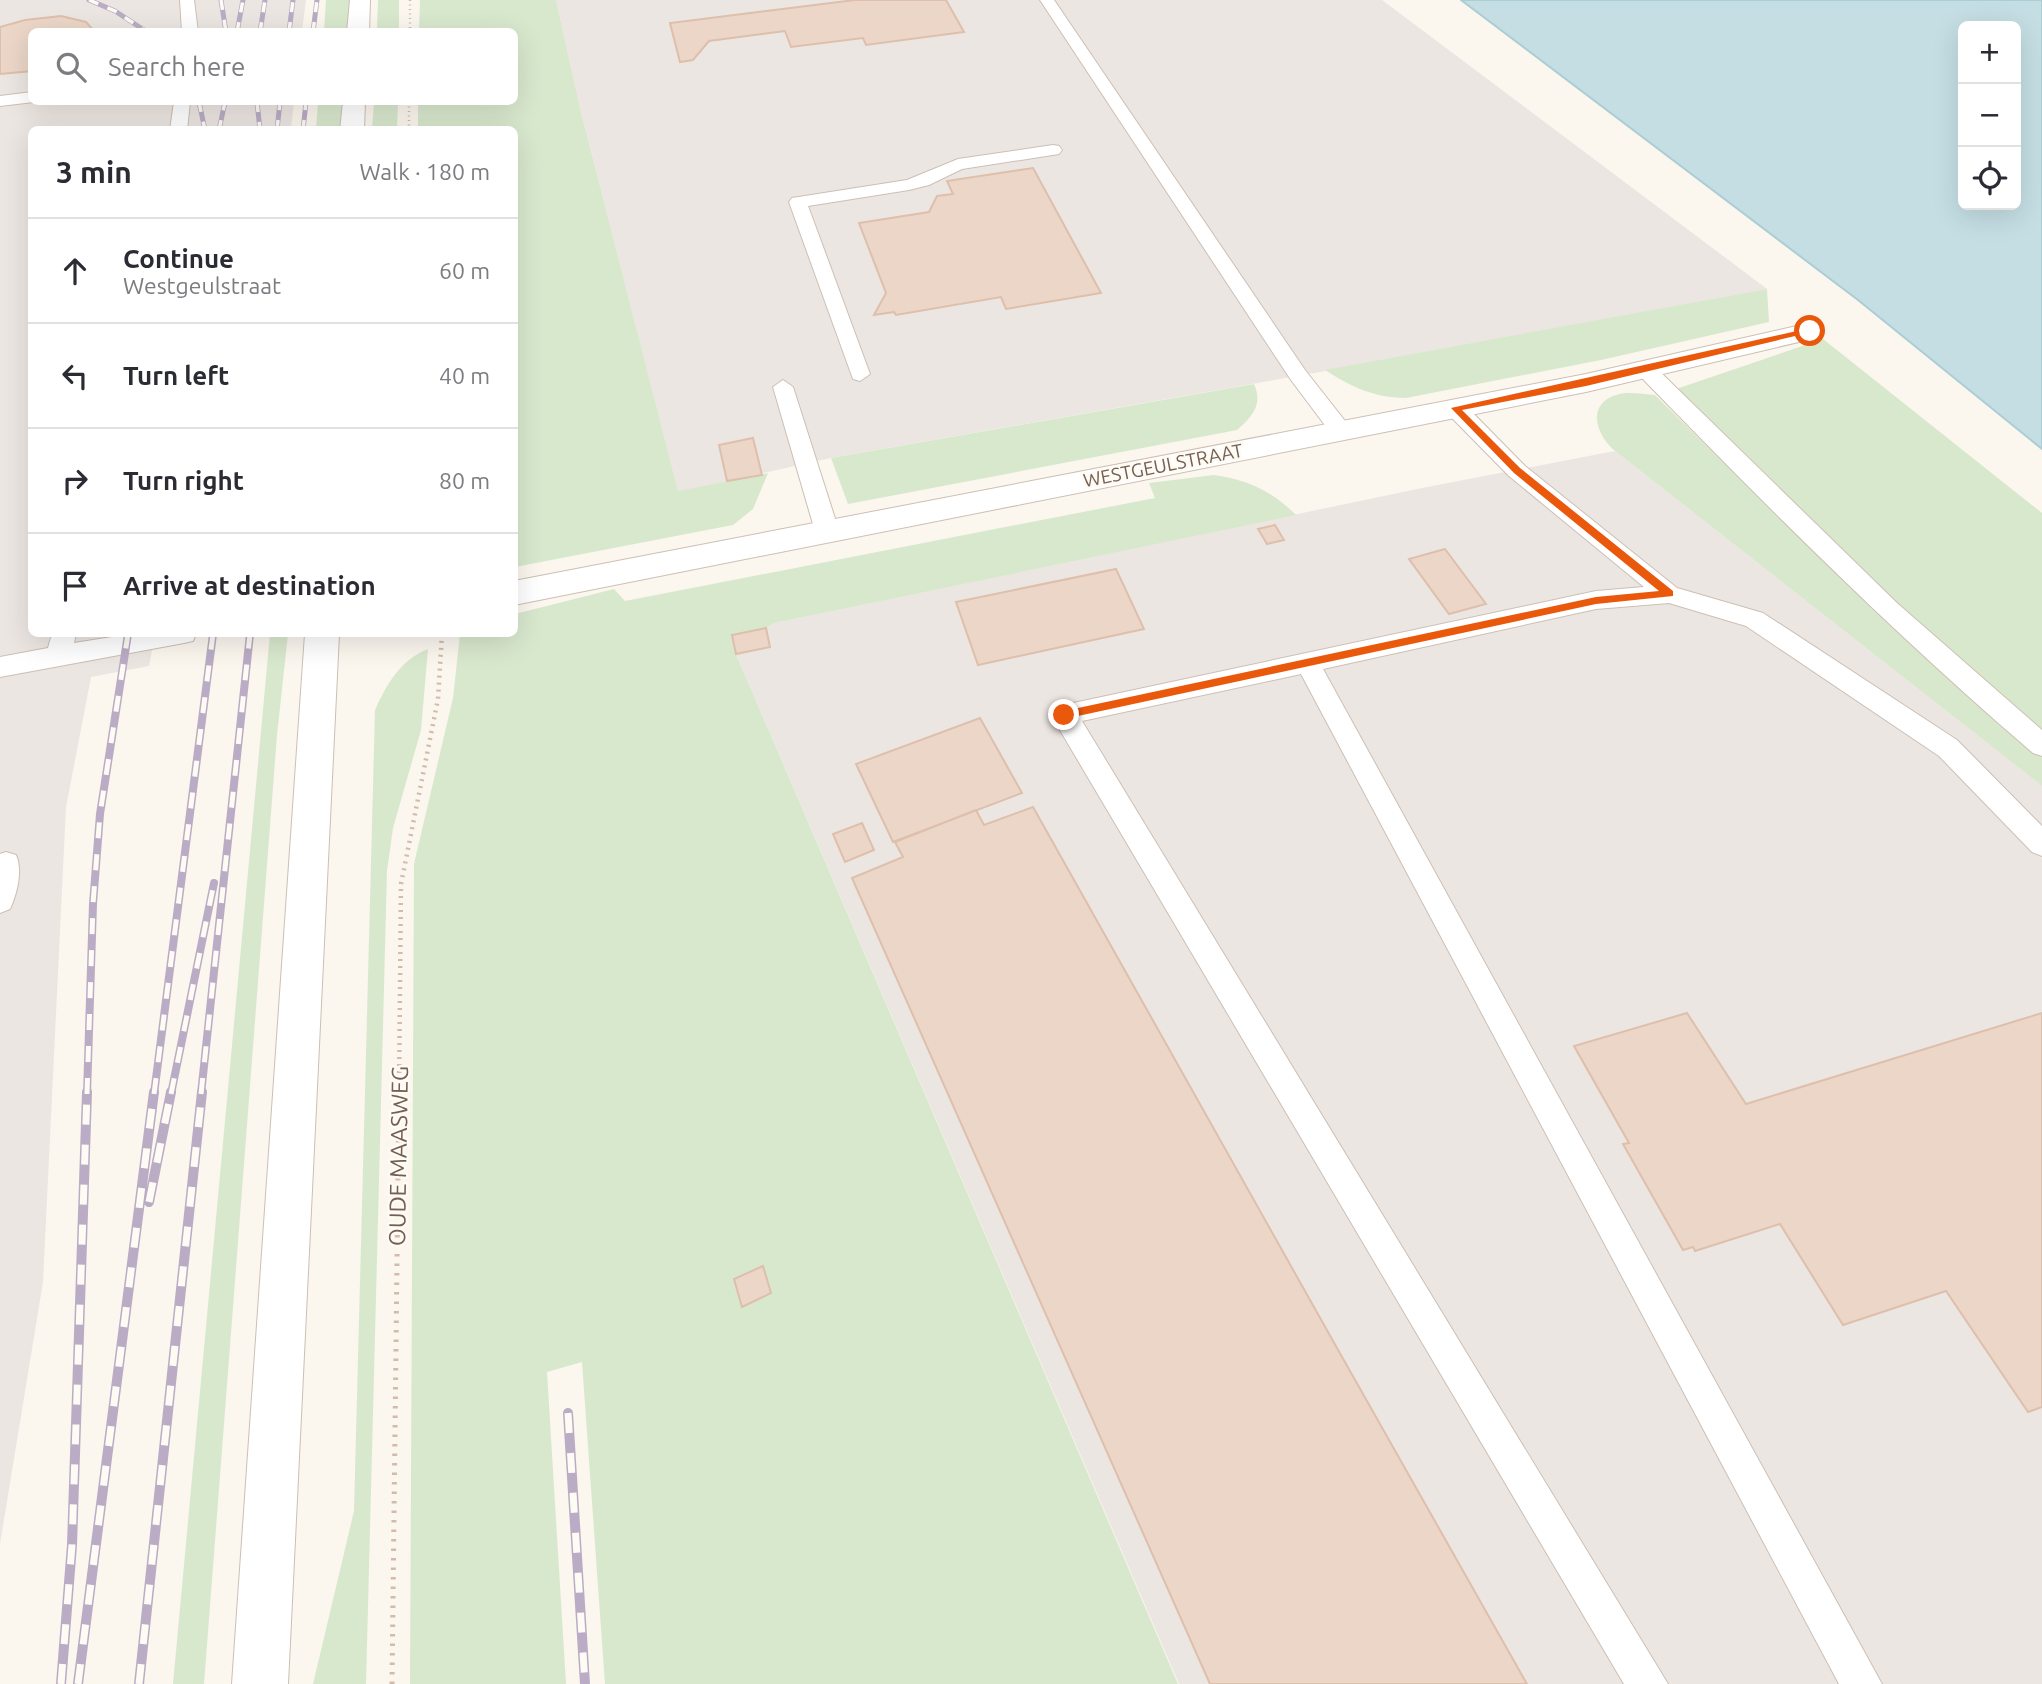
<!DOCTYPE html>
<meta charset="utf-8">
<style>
body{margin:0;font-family:Ubuntu,sans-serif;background:#f2f2f3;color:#2b2b33}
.controls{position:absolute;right:21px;top:21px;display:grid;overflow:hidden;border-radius:10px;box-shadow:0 7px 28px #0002}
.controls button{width:63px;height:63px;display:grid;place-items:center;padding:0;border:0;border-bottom:2px solid #e1e1e2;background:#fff;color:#2b2b33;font:35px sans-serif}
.stop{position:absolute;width:21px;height:21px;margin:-16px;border:5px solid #ea580c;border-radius:50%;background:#fff}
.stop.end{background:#ea580c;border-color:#fff;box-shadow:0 2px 7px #0008}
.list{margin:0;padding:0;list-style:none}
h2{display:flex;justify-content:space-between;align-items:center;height:91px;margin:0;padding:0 28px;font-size:30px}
h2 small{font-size:23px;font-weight:400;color:#7c7c81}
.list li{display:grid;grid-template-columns:46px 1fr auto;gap:21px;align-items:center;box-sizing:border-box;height:105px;padding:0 28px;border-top:2px solid #e1e1e2}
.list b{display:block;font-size:26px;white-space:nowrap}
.list p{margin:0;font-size:23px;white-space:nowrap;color:#7c7c81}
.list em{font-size:23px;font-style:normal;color:#7c7c81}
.icon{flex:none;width:38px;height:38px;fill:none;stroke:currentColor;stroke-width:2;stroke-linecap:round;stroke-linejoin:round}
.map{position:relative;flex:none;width:2042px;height:1684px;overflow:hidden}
.search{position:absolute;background:#fff;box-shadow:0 7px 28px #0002;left:28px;top:28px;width:490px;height:77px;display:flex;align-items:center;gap:18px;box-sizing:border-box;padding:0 24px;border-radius:10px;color:#7c7c81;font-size:26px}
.panel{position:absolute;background:#fff;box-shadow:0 7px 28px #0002;left:28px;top:126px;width:490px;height:511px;border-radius:10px}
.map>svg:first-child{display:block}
.industrial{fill:#ece6e2}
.green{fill:#d8e8cd}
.water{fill:#c4dee3;stroke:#abcdd4;stroke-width:2;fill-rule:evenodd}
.building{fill:#ebd6c7;stroke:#debfab;stroke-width:2}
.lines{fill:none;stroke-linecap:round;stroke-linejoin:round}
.service-casing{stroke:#cdbfb4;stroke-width:2}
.minor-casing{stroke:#cdbfb4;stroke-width:2}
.path-far2{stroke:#d3bbab;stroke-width:2.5;stroke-dasharray:1 3.5;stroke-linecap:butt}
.path-far1{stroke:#d3bbab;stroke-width:4.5;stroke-dasharray:2 5;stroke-linecap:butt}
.path{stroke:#d3bbab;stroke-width:5;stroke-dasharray:2.5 7;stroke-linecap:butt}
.service{fill:#fff;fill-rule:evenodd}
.minor{fill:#fff;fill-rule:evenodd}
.rail-far2-casing{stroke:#baacc5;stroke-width:5}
.rail-far1-casing{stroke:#baacc5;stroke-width:8}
.rail-casing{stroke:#baacc5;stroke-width:10}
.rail-far2{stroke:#fefaf4;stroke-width:3.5;stroke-dasharray:10;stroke-linecap:butt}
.rail-far1{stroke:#fefaf4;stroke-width:5;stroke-dasharray:16;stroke-linecap:butt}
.rail{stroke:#fefaf4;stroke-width:7;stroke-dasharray:20;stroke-linecap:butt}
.route{fill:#ea580c}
.labels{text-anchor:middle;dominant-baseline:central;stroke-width:5;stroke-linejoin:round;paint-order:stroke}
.far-street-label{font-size:19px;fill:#745f52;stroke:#fefaf4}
.street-label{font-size:23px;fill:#745f52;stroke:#fefaf4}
</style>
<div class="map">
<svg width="2042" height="1684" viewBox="0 0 2042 1684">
<rect width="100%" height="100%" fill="#fbf6ee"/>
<path class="industrial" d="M0 0H306L302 31 32 32V102H294L291 129 32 130V634H155L149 666 91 677 66 807 43 1282 0 1544Z
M556 0H1382L1767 289 1371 363 831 458 678 492 581 112Z
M1615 451 2042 786V1684H1179L736 654 770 647 766 628 775 623 1427 487Z"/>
<path class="green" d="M326 0H354L351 31 324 32Z
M378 0H399V31H377Z
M420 0H556L581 112 678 491 768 473 753 509 733 525 515 567 514 130H418V102H514V32L419 31Z
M318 102H343L340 129 316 130Z
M374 102H398L397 129H372Z
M1767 289 1769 322 1601 360 1406 398C1375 398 1351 387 1325 370Z
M1823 339 2042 513V786L1615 451C1597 436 1585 405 1616 395 1627 391 1643 394 1655 395L1748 487 1907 626 1676 389Z
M1254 384C1263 404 1253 416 1237 430L848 504 831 458Z
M1214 475C1248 480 1272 491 1296 515L775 623 766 628 770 647 736 654 1178 1684H605L582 1362 547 1372 566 1684H410L414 864 453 698 460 634H514L515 614 614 589 625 601 1155 498 1149 483Z
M270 634H288L277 735 204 1684H173Z
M428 649 421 730 393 828 387 871 366 1684H313L354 1511 375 710C387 684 400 660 428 649Z"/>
<path class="water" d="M1461 0H2042V449L1858 300ZM1963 26H2016V205H1963Z"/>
<path class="building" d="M855 0H946L964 32 866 45 863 38 791 47 785 31 709 41 693 60 680 62 670 23Z
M61 16 86 22 95 32H32V71L0 74V27L25 20Z
M1033 168 1101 293 1006 309 1001 297 896 315 894 312 874 315 886 293 859 223 929 212 937 196 953 194 947 181Z
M753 438 762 475 727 481 719 445Z
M1275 525 1284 540 1267 544 1258 529Z
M1445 549 1486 604 1449 614 1409 559Z
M1116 569 1144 629 978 665 956 602Z
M766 628 770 647 736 654 732 635Z
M980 718 1022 793 893 842 856 764Z
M1033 807 1337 1348 1527 1684H1210L852 878 903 857 895 842 976 810 984 825Z
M862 823 874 850 845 862 833 834Z
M1687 1013 1746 1104 2042 1013V1407L2028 1412 1946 1291 1843 1325 1780 1224 1695 1251 1693 1247 1683 1250 1623 1144 1629 1143 1574 1046Z
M763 1266 771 1293 742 1307 734 1279Z"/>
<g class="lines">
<g class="service-casing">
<path id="service" d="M180 0H194L198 32H182Z
M1040 0H1054L1305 370 1349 426 1352 431 1349 436H1333L1291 380Z
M32 92 34 102 0 106V96Z
M174 102H190L187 130H170Z
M1053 145 1059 146 1062 150 1059 154 962 169 929 185 909 190 808 206 870 374 860 381 853 379 789 202 792 198 907 180 958 159Z
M1645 363 1652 364 1897 603 2042 730V756L2033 753C1894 634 1765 505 1638 374L1635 369Z
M783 380 793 387 839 531 835 537H819L815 531 773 387Z
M1456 402 1464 404 1525 466 1677 588 1763 613 1957 740 2042 826V856L2032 852 1939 756 1746 626 1669 603 1596 609 1323 669 1882 1684H1839L1301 674 1082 721 1668 1684H1624L1051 715 1055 708 1064 705 1596 591 1644 587 1509 476 1448 414 1445 409 1448 404Z
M52 634H76L74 643 131 634H196L193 641 184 643 0 677V657L48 648Z
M6 852 16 855C23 870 17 894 10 909L0 913V854Z"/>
</g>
<g class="minor-casing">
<path id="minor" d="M350 0H370L369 32H347Z
M343 102H365L364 130H340Z
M1810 323 1820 325 1824 331 1820 337 1586 392 514 605V581L1586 374Z
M305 634H339L288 1684H232Z"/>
</g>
<path class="path-far2" d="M410 0V32
M409 102V130"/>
<path class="path-far1" d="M399 1094 401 884 438 699 442 634"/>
<path class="path" d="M392 1684 399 1092"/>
<use href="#service" class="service"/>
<use href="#minor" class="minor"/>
<g class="rail-far2-casing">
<path id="rail-far2" d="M89 0 115 11 147 32
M221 0 226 32
M237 32 243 0
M260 32 265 0
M289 32 293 0
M313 32 317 0
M199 102 205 130
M257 102 260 130
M219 130 225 102
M277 130 280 102
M303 130 306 102"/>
</g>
<g class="rail-far1-casing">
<path id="rail-far1" d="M87 1094 93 904 100 814 128 634
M154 1094 213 634
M171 1094 214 883
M201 1094 250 634"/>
</g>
<g class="rail-casing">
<path id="rail" d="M149 1202 171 1092
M568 1413 585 1684
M61 1684 72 1545 87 1092
M78 1684 154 1092
M139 1684 202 1092"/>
</g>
<use href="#rail-far2" class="rail-far2"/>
<use href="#rail-far1" class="rail-far1"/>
<use href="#rail" class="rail"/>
</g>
<path class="route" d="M1810 328 1812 332 1586 386 1462 410 1520 468 1673 591V596L1596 604 1064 719 1058 715 1064 711 1596 597 1659 591 1514 473 1451 408Z"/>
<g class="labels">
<g class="far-street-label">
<text transform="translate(1163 465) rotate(-11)">WESTGEULSTRAAT</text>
</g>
<g class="street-label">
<text transform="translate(398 1156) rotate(-89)">OUDE MAASWEG</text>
</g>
</g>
</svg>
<div class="controls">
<button>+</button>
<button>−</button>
<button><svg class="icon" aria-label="locate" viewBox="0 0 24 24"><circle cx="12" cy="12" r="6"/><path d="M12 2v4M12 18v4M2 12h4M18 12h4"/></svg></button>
</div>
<div class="stop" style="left:1810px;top:331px"></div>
<div class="stop end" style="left:1064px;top:715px"></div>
<div class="search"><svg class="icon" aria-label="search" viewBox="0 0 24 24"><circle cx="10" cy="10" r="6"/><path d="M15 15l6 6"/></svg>Search here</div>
<section class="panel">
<h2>3 min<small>Walk · 180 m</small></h2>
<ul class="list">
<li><svg class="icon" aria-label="ahead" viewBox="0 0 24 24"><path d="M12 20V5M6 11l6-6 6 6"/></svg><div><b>Continue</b><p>Westgeulstraat</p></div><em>60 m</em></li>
<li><svg class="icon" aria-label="left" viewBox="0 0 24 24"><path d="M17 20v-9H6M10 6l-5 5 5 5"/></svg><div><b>Turn left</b></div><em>40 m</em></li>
<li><svg class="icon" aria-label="right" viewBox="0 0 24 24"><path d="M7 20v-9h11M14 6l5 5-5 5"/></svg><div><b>Turn right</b></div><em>80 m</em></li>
<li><svg class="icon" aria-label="arrive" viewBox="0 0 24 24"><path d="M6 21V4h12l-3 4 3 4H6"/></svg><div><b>Arrive at destination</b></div></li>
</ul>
</section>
</div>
